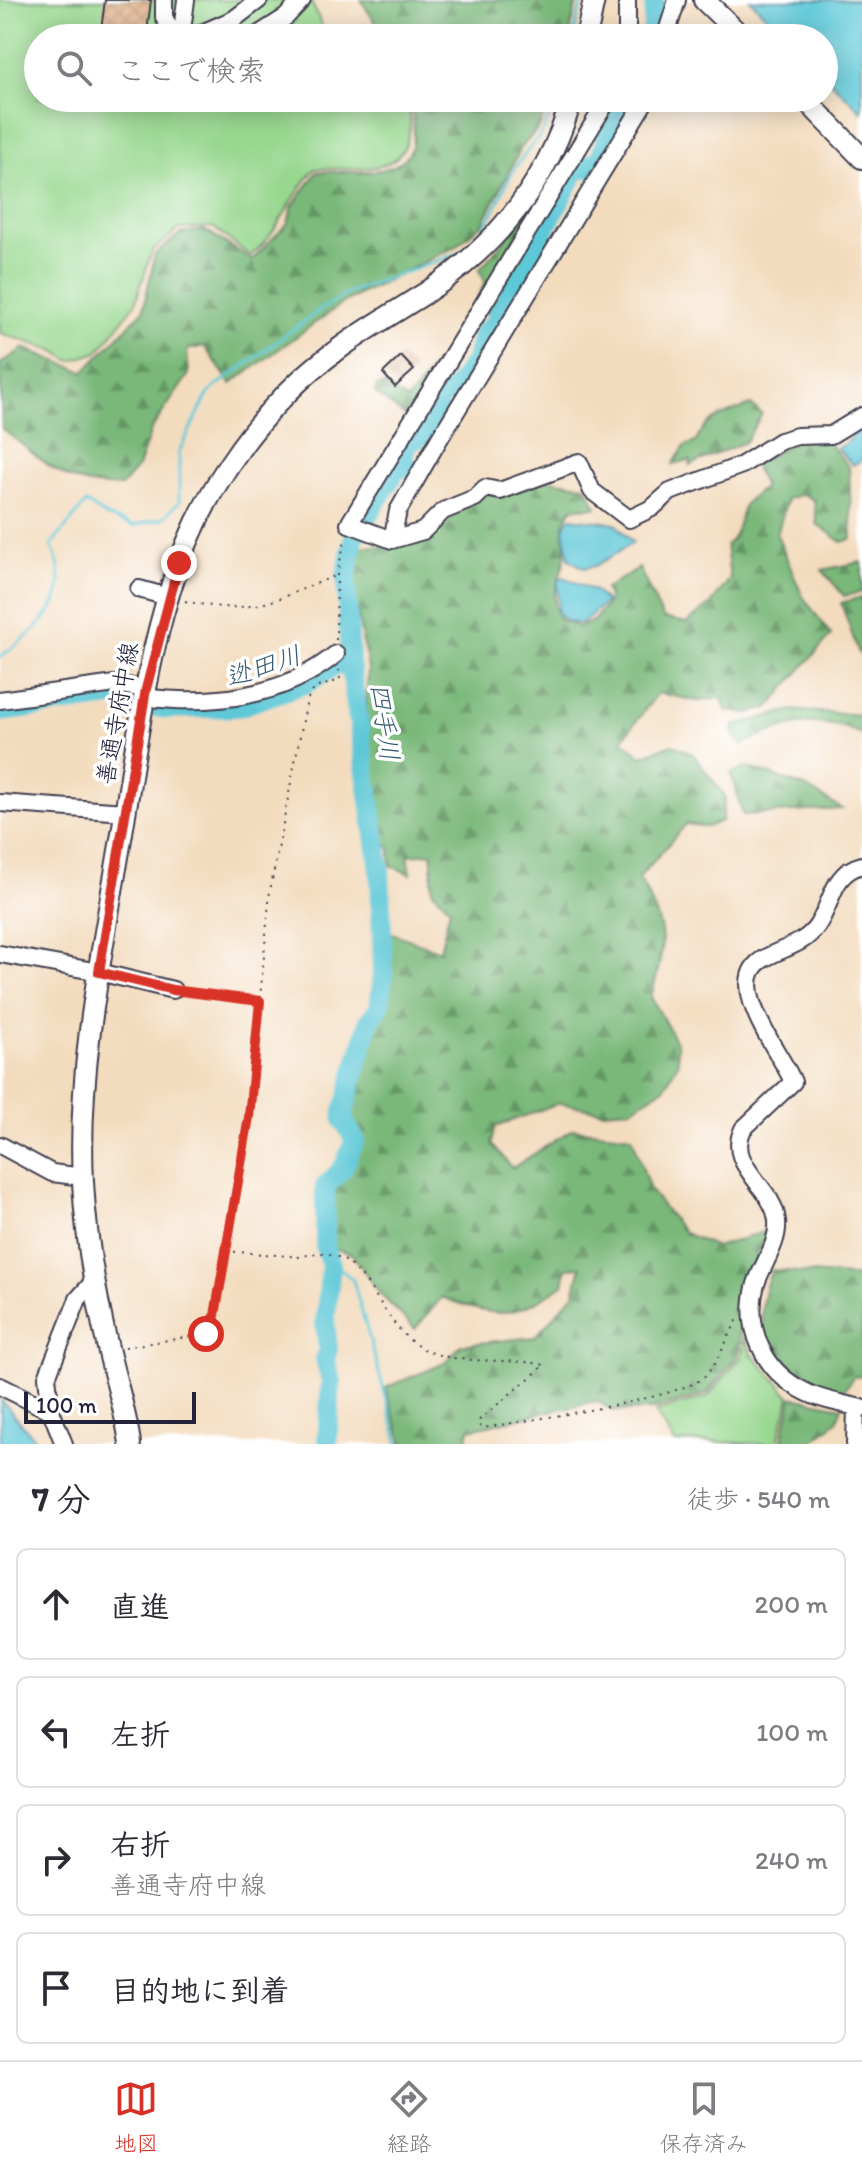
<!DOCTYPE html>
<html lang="ja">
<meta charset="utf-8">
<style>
body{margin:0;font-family:Itim,"Klee One",sans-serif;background:#f2f2f3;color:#2b2b33}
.scale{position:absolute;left:24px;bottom:20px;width:172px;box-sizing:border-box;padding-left:8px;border:4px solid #22223b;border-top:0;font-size:22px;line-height:28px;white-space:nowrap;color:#22223b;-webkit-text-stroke:6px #fff;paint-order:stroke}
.stop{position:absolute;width:24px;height:24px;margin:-18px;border:6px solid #d93025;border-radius:50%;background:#fff}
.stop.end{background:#d93025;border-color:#fff;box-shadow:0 2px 8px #0008}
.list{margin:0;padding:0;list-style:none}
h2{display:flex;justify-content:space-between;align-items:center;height:104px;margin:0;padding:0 32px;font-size:34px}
h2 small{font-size:26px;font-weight:400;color:#7c7c81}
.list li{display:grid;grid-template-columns:52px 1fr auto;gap:24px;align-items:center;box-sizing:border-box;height:112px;margin:0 16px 16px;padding:0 16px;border:2px solid #e1e1e2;border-radius:12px}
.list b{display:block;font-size:30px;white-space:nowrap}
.list p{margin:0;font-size:26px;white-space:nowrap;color:#7c7c81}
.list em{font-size:26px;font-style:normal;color:#7c7c81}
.icon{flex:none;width:44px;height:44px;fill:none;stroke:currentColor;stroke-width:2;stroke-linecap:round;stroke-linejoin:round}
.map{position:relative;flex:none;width:862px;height:1444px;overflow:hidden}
.search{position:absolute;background:#fff;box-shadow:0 4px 20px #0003;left:24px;right:24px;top:24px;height:88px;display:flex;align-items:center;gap:20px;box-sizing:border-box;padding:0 28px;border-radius:44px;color:#7c7c81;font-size:30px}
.sheet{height:616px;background:#fff}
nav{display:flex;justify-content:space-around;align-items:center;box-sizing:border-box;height:112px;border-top:2px solid #e1e1e2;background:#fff;font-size:22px;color:#7c7c81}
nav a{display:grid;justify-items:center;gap:4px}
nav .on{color:#d93025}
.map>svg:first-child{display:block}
.grass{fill:#97d78e;stroke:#5c7c64;stroke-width:2}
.forest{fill:url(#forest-firs);stroke:#4e6d5a;stroke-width:2}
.water{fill:#5dc8d7;stroke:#407589;stroke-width:2}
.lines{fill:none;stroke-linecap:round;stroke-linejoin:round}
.stream{stroke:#5dc8d7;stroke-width:3}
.river{stroke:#5dc8d7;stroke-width:20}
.building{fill:url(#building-cross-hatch)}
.minor-casing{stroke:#413e4e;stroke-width:20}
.major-casing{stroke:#413e4e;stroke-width:24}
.path{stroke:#413e4e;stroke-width:2;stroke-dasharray:2 6;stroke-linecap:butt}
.minor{stroke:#fff;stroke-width:16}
.major{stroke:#fff;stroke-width:20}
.route{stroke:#d93025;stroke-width:10}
.labels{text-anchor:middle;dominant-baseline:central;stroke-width:7;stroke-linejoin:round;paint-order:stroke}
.street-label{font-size:24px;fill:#22223b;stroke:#fff}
.water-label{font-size:26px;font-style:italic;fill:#375c72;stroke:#fff}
</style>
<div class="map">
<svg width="862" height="1444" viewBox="0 0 862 1444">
<defs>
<pattern id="forest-firs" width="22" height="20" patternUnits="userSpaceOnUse" patternTransform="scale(2)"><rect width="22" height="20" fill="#79b879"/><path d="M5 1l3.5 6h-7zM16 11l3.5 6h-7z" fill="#639564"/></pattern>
<pattern id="building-cross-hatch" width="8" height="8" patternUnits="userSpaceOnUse" patternTransform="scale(2)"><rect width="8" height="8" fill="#dfae86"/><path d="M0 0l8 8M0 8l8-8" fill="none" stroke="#bf9575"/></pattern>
</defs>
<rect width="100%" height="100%" fill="#fff"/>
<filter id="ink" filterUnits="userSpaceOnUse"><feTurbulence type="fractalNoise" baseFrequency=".0125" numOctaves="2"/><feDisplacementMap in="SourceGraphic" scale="16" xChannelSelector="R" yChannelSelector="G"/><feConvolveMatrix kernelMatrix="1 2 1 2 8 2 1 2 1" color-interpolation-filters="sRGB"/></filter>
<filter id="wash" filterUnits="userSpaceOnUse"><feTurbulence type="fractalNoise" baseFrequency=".006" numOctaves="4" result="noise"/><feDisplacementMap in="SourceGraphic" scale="32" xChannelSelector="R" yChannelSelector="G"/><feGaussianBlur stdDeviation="1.8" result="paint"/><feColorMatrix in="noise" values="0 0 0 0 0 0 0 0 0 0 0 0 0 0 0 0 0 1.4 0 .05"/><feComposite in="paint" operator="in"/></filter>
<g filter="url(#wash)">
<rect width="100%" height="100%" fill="#f3dbbd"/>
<path class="grass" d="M0 0H310L328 38H38V98H402C411 109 412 120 409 133 401 180 350 166 315 169 290 196 279 234 250 256L213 227 179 229 152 251 135 304 98 352 71 361 55 351 0 333Z
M744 1336 751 1353 790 1396 777 1444C743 1444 709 1440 675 1443L655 1412 707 1397 742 1356Z"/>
<path class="forest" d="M361 0H577L569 38H385Z
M406 98H549L539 128 522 146 483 223 455 247 344 302 231 384 204 346 187 350 189 374 152 428 138 467 121 486C66 490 44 460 2 429L0 364 24 348 84 372 143 311 155 254 180 234 203 230 210 233 252 260 288 223 292 207 317 172C349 170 414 183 414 133 414 120 414 108 406 98Z
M540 198C541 242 512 278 489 314L474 308 485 281 479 270Z
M431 370 437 375 405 416 375 393 376 387 385 384 407 401Z
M751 405 762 414 745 442 690 465V460L673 464 685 446 696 442C705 417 728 413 751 405Z
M796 441H827L849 467 852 539 842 542 817 524 814 500 803 494 787 499 777 535 802 595 831 635 768 708 750 713 726 711 722 698 698 701 658 693 622 740 642 756 672 744 693 754 725 796 722 821 707 827 686 824 639 878C667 931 667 938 651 997L677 1044 678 1063 665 1087 631 1109 603 1111 559 1103 495 1127 492 1144 512 1168 573 1129 632 1136 650 1190 684 1233 716 1247 767 1231 742 1299 739 1354 706 1394 651 1410 614 1411 596 1401 470 1429 467 1436 471 1444H403L385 1388 445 1363 461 1345 535 1337 574 1294 581 1267 566 1268 563 1285C512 1319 499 1320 442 1297L415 1329 381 1295 352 1254 330 1247 329 1191 347 1172 362 1138 348 1116 374 1023 385 1009 390 960 384 930 440 951 450 908 432 890V853L408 855 411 874 391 866 390 849 382 838 366 710 368 669 351 578 357 547 380 546 427 535 447 514 487 494 545 479 586 486 597 507 573 508C556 526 568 535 565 557 561 580 547 596 560 620L579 627 593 621 609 601 605 589 639 568 663 618 687 623 710 605 730 579 726 545 734 537 745 503 764 487 754 465Z
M862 562V592L844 596 822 570Z
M862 597V654H859L841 603Z
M792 710 862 715V734C815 714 785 723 742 745L734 737 733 726Z
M748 767 805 787 842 809 743 815 731 773Z
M772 1270 862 1277V1376L853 1377 843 1392C776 1384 744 1332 772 1270Z
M792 1397 842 1407 837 1421 809 1444H781Z"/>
<path class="water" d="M750 0H862V112L824 75V38H788Z
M862 425V460L853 465 837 448 847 443Z
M569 518 615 523 633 543 595 566 584 568 569 559 564 529Z
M563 577 595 591 606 602 581 624 566 621 558 614V580Z
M1 1400 39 1444H0Z"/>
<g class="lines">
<path class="stream" d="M573 38 582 0
M0 657C40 628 78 599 51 545L86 503 106 516 133 526 163 518 179 502V452L207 396 214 388 321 309 350 292 457 254C489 233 495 205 512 173 520 158 532 147 542 133 548 124 551 109 554 98
M329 1258 353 1280 399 1444"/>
<path class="river" d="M652 38 655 0
M0 712 111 697 166 709 238 707 307 683 335 666 350 663
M327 1444 331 1382 325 1358 328 1349 325 1324 331 1265 325 1247V1187L343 1168 355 1140 343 1120 344 1111 369 1021 379 1008 383 974 380 870 350 663 346 577 354 537 396 471 407 466 404 455 409 442C441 431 432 420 442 394H451L476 359 483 332 492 327 500 309 533 260 541 236 581 162 591 169C604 158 604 141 609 127 613 117 621 107 626 98"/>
</g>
<g id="blocks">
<path class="building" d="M105 0H151L147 32 140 31 139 38H100Z
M401 356 414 370 395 387 383 373Z"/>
</g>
</g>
<g filter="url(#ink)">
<use href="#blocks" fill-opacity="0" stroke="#413e4e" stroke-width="2"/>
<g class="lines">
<g class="minor-casing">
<path id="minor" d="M164 0V17L175 38
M181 38 186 0
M190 38 234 19 259 0
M253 38 286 17 302 0
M627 38V0
M665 38 677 0
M609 98 349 524 392 540 398 511 438 441 647 98
M392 540 423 531 443 511 475 498 485 488 500 491 579 462 592 491 629 519 652 508 670 492 742 465 780 441 797 436 831 435 862 416
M139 589 168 597
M144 697C210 706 283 698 336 654
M0 700 115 684 146 689
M0 803 125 812
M862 865C831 873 833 903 817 926 805 944 783 948 765 958 721 982 781 1052 793 1082L743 1129C725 1166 774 1186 777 1221 779 1243 763 1263 756 1284 744 1327 763 1371 804 1391 820 1400 844 1404 862 1408
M0 954 99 972 173 990
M0 1145 52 1173 83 1177
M0 1386 51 1411 47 1377 78 1299 94 1281
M51 1411 64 1444
M855 1444 856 1407"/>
</g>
<g class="major-casing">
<path id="major" d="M704 0 743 38
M586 38 594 0
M804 98 862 158
M130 1444C126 1411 115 1380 108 1348 95 1293 86 1237 83 1182 77 1065 103 948 122 833 138 736 149 636 187 543 210 488 246 434 288 392 328 351 376 324 424 294 497 246 548 183 572 98"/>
</g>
<path class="path" d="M185 601C255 617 273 600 335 576
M336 640 337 575 345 539
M186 992 259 1001
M226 1251 301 1257C363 1234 376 1321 418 1346 455 1368 505 1356 545 1365L480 1419 478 1425 483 1428C525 1420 678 1400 704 1377 718 1363 728 1336 738 1319
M125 1347 206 1334 213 1327 249 1117 270 891 307 700 315 688 340 680 339 670"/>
<use href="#minor" class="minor"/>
<use href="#major" class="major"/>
</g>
</g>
<g class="lines" filter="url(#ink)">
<path class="route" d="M179 563 146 689 99 972 173 990 260 1001 249 1117 213 1327 206 1334"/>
</g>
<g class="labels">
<g class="street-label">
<text transform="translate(117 713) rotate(-80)">善通寺府中線</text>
</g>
<g class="water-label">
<text transform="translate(263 666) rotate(-18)">迯田川</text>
<text transform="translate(385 722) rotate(82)">四手川</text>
</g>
</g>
</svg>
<div class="scale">100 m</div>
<div class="stop" style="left:206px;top:1334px"></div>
<div class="stop end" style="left:179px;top:563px"></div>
<div class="search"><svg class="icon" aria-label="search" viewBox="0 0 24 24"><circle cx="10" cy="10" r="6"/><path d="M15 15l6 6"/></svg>ここで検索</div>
</div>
<section class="sheet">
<h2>7 分<small>徒歩 · 540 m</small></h2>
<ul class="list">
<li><svg class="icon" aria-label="ahead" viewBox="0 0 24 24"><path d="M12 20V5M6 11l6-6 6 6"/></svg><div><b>直進</b></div><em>200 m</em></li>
<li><svg class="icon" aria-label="left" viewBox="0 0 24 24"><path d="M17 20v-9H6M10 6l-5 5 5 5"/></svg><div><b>左折</b></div><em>100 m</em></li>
<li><svg class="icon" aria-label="right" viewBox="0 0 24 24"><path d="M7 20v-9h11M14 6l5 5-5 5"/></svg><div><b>右折</b><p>善通寺府中線</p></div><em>240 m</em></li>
<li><svg class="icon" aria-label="arrive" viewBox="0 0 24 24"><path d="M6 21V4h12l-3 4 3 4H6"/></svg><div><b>目的地に到着</b></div></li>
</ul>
</section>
<nav>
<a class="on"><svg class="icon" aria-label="map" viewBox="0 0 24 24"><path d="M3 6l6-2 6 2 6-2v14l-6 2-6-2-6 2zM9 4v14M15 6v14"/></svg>地図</a>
<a><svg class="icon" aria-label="directions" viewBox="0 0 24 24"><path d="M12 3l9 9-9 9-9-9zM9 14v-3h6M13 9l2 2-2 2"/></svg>経路</a>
<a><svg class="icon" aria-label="saved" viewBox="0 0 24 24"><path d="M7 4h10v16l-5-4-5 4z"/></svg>保存済み</a>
</nav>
